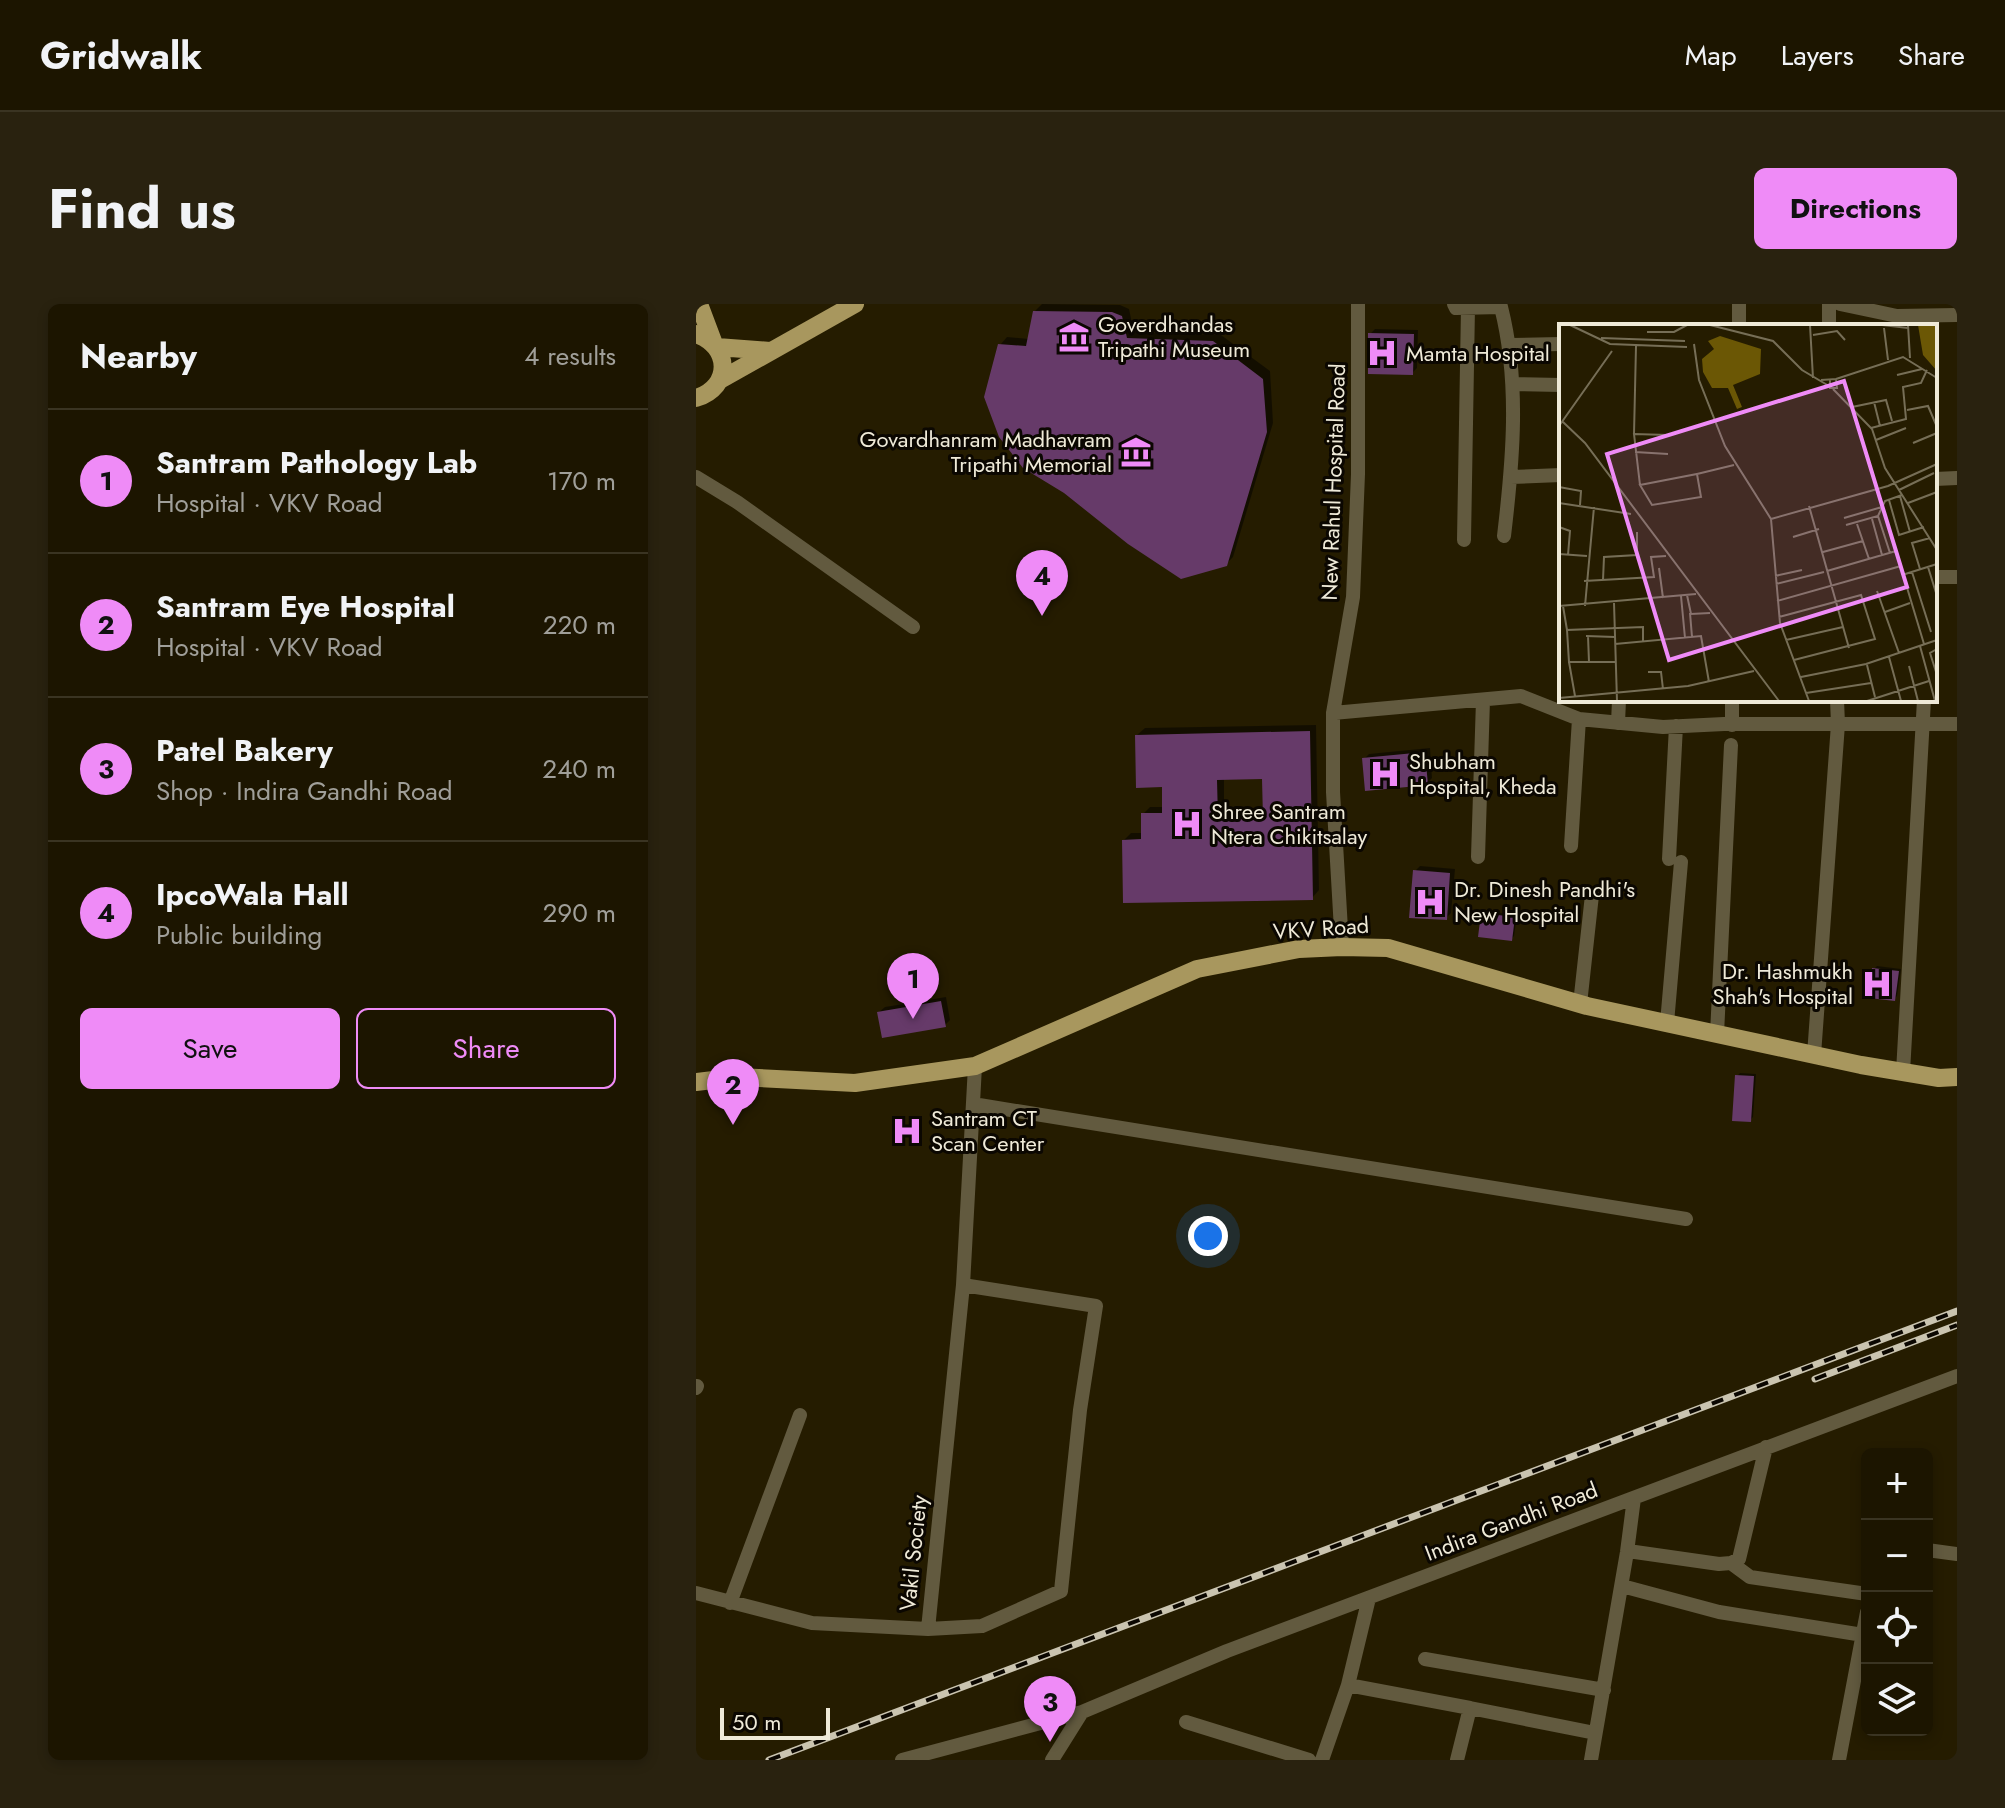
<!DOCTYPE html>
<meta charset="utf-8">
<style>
body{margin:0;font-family:Jost,sans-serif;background:#29220f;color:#f1f3f6}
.controls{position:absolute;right:24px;bottom:24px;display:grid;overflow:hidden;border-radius:12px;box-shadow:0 4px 12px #0003}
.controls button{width:72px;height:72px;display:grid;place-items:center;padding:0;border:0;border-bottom:2px solid #3a3422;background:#1c1500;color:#f1f3f6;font:40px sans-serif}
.scale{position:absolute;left:24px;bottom:20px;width:110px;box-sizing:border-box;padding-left:8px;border:4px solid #efead8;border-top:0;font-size:22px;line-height:28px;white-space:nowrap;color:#efead8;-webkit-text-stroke:6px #0b0701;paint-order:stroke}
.you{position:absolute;left:512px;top:932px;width:28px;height:28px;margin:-20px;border:6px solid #fff;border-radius:50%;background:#1a73e8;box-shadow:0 0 0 12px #1a73e833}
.badge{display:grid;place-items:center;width:52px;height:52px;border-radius:50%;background:#ef8bf7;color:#111;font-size:26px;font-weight:700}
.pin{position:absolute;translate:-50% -66px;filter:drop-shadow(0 2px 4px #0008)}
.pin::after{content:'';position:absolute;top:42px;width:28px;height:24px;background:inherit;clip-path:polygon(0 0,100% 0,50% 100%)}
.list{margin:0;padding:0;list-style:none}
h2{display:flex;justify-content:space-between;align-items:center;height:104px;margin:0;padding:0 32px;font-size:34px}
h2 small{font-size:26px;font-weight:400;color:#a09f99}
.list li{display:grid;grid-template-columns:52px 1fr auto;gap:24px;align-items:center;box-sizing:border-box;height:144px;padding:0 32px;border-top:2px solid #3a3422}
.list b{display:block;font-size:30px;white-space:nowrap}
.list p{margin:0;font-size:26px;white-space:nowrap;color:#a09f99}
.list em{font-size:26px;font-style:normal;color:#a09f99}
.actions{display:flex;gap:16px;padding:24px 32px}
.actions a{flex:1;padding:18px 0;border:2px solid #ef8bf7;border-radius:12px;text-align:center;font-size:28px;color:#ef8bf7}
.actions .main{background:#ef8bf7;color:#111}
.icon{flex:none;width:44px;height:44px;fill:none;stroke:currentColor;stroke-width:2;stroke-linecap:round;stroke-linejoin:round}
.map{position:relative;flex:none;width:1261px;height:1456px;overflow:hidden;border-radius:12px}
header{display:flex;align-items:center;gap:48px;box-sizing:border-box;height:112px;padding:0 40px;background:#1c1500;border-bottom:2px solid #3a3422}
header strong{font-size:38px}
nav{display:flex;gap:44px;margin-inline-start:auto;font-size:28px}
.intro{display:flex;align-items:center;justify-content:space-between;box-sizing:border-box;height:192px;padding:0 48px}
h1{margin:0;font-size:56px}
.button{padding:20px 36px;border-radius:12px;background:#ef8bf7;color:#111;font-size:28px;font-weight:700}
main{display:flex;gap:48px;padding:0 48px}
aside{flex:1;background:#1c1500;border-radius:12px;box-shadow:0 4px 12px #0003}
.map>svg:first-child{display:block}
.shadow{fill:#0007;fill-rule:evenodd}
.building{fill:#663a69;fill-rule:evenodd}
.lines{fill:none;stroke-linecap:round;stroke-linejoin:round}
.minor{stroke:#625a3f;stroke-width:14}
.major{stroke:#a8975e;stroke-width:18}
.rail-casing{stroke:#cac4b0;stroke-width:7}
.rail{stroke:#0b0701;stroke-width:4;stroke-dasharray:12;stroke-linecap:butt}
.labels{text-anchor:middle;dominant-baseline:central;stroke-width:6;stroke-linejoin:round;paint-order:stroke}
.poi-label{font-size:22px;fill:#efead8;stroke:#0b0701;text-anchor:start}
.street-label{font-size:22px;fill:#efead8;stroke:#0b0701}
.inset-road{fill:none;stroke:#766e56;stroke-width:2}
.view{fill:#ef8bf7;fill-opacity:0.15;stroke:#ef8bf7;stroke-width:4}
.inset-edge{fill:none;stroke:#efead8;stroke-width:4}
</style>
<header>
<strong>Gridwalk</strong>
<nav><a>Map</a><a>Layers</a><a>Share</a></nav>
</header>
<div class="intro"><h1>Find us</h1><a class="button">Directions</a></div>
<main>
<aside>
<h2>Nearby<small>4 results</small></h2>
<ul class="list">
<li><span class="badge">1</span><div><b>Santram Pathology Lab</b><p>Hospital · VKV Road</p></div><em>170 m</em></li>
<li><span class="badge">2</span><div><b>Santram Eye Hospital</b><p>Hospital · VKV Road</p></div><em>220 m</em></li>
<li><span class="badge">3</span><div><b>Patel Bakery</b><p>Shop · Indira Gandhi Road</p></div><em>240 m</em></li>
<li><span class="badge">4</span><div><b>IpcoWala Hall</b><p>Public building</p></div><em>290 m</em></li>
</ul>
<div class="actions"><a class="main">Save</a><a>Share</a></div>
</aside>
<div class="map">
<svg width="1261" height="1456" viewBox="0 0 1261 1456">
<rect width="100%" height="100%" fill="#251c00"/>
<path class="shadow" d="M346 0 424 1 433 5 438 28 525 31 574 67 577 119 537 253 530 260 304 41 311 33 333 35 338 8Z
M679 25 722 26 721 64 716 69 674 30Z
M620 421 623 586 616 594 428 536 435 529H447V510L454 503H468V481L441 431 449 424ZM568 473 569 508H528V474Z
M734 444 736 474 731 479 668 455 673 450Z
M724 562 759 565 755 609 750 614 719 567Z
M790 607 821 611 818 632 815 635 787 610Z
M1181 662 1205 665 1201 692 1198 695 1178 665Z
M250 693 254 716 249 721 183 708 189 703Z
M1044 769 1060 770 1057 813 1054 816 1041 772Z"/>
<path class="building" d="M337 7 416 8 426 12 431 34 517 37 567 75 571 128 531 262 485 275 432 240 368 189 327 164 303 133 288 93 302 40 330 42Z
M672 29 718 30 717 71 672 70Z
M614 427 617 596 427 599 426 536 445 535V509H466V483L440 484 439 431ZM566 475 567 514 522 515 521 476Z
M729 448 732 481 669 487 666 454Z
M717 566 754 569 751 616 713 614Z
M785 609 819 613 816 637 782 633Z
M1176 664 1203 667 1199 697 1173 694Z
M245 697 250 723 186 734 181 708Z
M1039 771 1058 772 1055 818 1036 817Z"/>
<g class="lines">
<path class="minor" d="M758 0 760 4 805 3C824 78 817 156 808 232
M1133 0V22
M1144 0 1201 12 1261 11
M1043 22V0
M815 41 865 40
M817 80 865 81
M0 173 41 198 217 323
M815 173 865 171
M1239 175 1261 174
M768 236 772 3
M1239 273H1261
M637 409 825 392 883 415 967 423 1028 420H1261
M922 419 923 396
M1036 421V396
M875 542 883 415
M782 553 787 396
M973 555 980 422
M646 643 637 488V409L657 293 662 170V0
M884 700 896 591
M971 719 985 558
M1021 730 1035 441
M1118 751 1142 420 1141 396
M1207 768 1228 396
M277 800 990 915
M267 981 400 1002 384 1106 365 1287 286 1322 232 1325Z
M267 981 279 762
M0 1084 1 1082
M1231 1246 1261 1250
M932 1247 1023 1260 1035 1259 1043 1255 1070 1143
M1035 1259 1054 1273 1171 1290
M926 1282 1023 1308 1167 1331
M0 1289 116 1319 232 1325
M673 1294 652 1381 774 1404 761 1456
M34 1299 104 1111
M729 1355 908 1386
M774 1404 899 1429
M490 1418 613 1456
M206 1456 386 1408 531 1347 1261 1072
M356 1456 386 1408
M626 1456 652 1381
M895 1456 931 1248 938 1194
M1143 1456 1171 1308"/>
<path class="major" d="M3 0 18 40
M0 30C35 42 36 83 0 94
M21 43 74 47
M24 76 159 0
M0 778 42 773 159 779 279 762 501 665 603 645 646 643 692 644 891 702 1165 761 1243 774 1261 773"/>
<g class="rail-casing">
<path id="rail" d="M1119 1075 1261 1021
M73 1456 1261 1007"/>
</g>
<use href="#rail" class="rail"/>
</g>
<defs>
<g id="museum-bare" transform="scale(2.4)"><path d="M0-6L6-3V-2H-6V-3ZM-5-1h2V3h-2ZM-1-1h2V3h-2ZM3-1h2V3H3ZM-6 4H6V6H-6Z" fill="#ef8bf7" stroke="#0b0701" stroke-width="2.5" paint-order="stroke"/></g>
<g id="hospital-bare" transform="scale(2.4)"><path d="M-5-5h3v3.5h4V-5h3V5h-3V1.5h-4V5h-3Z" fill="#ef8bf7" stroke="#0b0701" stroke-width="2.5" paint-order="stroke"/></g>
</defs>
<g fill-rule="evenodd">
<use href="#museum-bare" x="378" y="33"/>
<use href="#hospital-bare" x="686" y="49"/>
<use href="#museum-bare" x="440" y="148"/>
<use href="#hospital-bare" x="689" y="470"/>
<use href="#hospital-bare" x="491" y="520"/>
<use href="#hospital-bare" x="734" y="598"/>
<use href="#hospital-bare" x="1181" y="680"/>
<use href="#hospital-bare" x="211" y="827"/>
</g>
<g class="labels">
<g class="poi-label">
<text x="402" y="20">Goverdhandas<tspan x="402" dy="25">Tripathi Museum</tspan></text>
<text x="710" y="49">Mamta Hospital</text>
<text x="416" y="135" text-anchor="end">Govardhanram Madhavram<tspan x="416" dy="25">Tripathi Memorial</tspan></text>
<text x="713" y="457">Shubham<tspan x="713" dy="25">Hospital, Kheda</tspan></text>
<text x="515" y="507">Shree Santram<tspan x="515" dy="25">Ntera Chikitsalay</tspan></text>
<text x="758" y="585">Dr. Dinesh Pandhi's<tspan x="758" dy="25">New Hospital</tspan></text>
<text x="1157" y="667" text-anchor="end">Dr. Hashmukh<tspan x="1157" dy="25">Shah's Hospital</tspan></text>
<text x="235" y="814">Santram CT<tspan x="235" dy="25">Scan Center</tspan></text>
</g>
<g class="street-label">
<text transform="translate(637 178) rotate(-88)">New Rahul Hospital Road</text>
<text transform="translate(625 624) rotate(-4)">VKV Road</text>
<text transform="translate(815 1217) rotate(-21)">Indira Gandhi Road</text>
<text transform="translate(217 1249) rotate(-84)">Vakil Society</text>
</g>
</g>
<g transform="translate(863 20)">
<rect width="378" height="378" fill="#251c00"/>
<path d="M359 1H378V47L364 31ZM161 12 202 25 201 50 174 61 183 83 178 85 169 64H153L144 48 143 35 155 25 149 17Z" fill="#6b5705"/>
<path class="inset-road" d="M11 1 51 20 128 23M151 1 214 17 243 46 270 62M251 1 254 54M323 1 349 4M349 1 351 34M325 4 329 36M88 8H115L128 1M254 11 278 7 286 16M42 14 126 17M135 20 140 56 166 122 212 195 221 299 250 377M338 51 363 45M277 55 344 33 378 54M262 56 277 55 278 64H271V55M274 65 313 105 326 144 378 226M315 78 321 102M293 83 327 76 333 97M348 86 369 82 378 103M4 98 26 119 220 377M0 102 53 27M312 104 347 95 344 63 362 59 368 46M75 110 77 22M317 116 347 104M354 119 378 109M76 128 109 130M138 150 142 173 93 181 81 161ZM138 150 175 141M81 161 75 110 109 111M0 163 22 167 21 181M340 166 375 149M341 172 351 208M330 176 340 211 365 203M0 179 72 190M349 179 378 168M250 182 290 324M319 192 331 229M285 194 323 183M212 195 329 162 378 140M313 195 323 231M298 200 310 235M287 201 319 192 326 177 343 171M0 203 11 207 9 231M234 213 260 205M264 228 304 217M0 230 28 232M369 243 378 272M100 244 104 274M361 245 353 219 371 214M268 247 337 227 365 320M353 248 372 308M343 251 378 240M216 252 243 246M44 256 45 233 78 231V208M25 257 95 253 92 233 107 232M217 260 265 248M318 267 340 329M128 271 132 290 151 289M122 272 126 314M218 277 342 242M55 279 58 377M0 282 137 270M4 282 8 306M26 282 35 183M326 288 351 279M131 289 133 313M220 293 302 271 316 315 235 336M27 312 56 313M29 312 30 338M227 316 284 303M56 320 142 312 150 358M361 322 376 377M378 325 371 329 378 351M330 333 342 377M10 338 16 372M57 338H10L8 306 84 303V318M308 341 316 373M350 342 359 377M89 348H102L104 365M242 353 307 340 378 316M247 369 312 359M0 374 129 362 195 347M308 377 370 357"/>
<path class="view" d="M285 57 348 263 110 336 48 130Z"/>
<rect width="378" height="378" class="inset-edge"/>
</g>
</svg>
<div class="controls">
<button>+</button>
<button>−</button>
<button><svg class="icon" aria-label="locate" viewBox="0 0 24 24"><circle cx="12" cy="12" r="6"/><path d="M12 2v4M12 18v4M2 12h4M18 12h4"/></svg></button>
<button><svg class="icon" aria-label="layers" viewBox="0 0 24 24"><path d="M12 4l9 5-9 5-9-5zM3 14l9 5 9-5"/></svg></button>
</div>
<div class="scale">50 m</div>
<div class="you"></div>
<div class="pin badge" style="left:217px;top:715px">1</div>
<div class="pin badge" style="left:37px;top:821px">2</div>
<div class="pin badge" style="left:354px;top:1438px">3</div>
<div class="pin badge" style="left:346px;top:312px">4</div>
</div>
</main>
